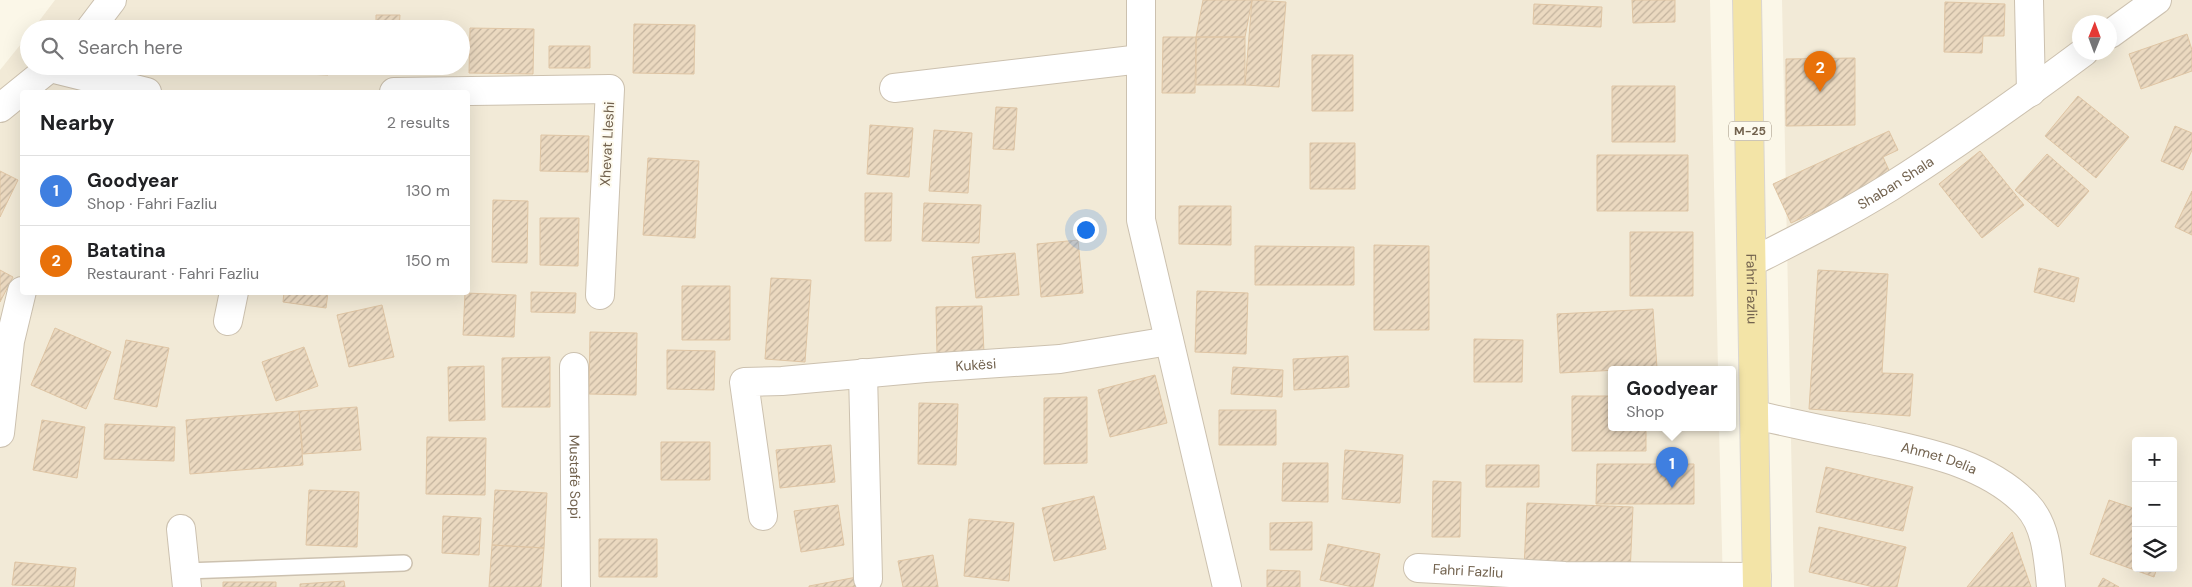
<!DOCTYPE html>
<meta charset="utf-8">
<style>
body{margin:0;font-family:"DM Sans",sans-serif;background:#f2f2f2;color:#202124}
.controls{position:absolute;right:15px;bottom:15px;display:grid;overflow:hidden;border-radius:5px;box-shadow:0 5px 20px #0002}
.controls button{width:45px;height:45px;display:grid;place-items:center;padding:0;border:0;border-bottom:1px solid #e0e0e0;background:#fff;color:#202124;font:25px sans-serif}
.compass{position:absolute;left:2072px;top:15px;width:45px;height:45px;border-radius:50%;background:#fff;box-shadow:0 5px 20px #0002;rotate:1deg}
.you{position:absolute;left:1085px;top:229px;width:18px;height:18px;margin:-12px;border:4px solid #fff;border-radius:50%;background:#1a73e8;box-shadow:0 0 0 8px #1a73e833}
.badge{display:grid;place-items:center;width:32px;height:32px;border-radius:50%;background:#73513c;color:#fff;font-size:16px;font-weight:700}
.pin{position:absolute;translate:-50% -41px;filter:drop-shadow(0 1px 2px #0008)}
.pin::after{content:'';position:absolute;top:26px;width:18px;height:15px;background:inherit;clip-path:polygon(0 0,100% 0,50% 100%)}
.popup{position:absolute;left:1608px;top:366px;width:128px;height:65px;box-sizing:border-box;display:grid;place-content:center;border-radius:5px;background:#fff;filter:drop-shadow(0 1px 4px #0005);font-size:16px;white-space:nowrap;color:#757577}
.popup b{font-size:19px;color:#202124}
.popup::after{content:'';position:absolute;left:50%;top:100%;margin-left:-10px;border:10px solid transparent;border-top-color:#fff}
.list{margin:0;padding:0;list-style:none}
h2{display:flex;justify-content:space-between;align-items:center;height:65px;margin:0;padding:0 20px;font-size:21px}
h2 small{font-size:16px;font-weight:400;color:#757577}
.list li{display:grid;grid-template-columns:32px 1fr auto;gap:15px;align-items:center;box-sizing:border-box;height:70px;padding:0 20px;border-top:1px solid #e0e0e0}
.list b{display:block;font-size:19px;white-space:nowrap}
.list p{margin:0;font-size:16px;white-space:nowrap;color:#757577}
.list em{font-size:16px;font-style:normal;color:#757577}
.icon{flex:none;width:28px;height:28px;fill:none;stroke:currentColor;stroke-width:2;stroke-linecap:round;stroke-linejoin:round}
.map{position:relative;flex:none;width:2192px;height:587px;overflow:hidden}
.search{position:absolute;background:#fff;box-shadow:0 5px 20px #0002;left:20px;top:20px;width:450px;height:55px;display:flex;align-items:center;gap:12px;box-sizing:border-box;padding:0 18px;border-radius:28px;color:#757577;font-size:19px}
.panel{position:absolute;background:#fff;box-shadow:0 5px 20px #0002;left:20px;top:90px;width:450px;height:205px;border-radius:5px}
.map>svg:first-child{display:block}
.residential{fill:#f2ead7;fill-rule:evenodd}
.building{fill:url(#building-hatch);stroke:#dfc5a4}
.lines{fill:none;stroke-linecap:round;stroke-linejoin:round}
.service-casing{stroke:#ccc1af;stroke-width:18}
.minor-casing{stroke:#ccc1af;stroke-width:30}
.primary-casing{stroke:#dad6d1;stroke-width:30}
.service{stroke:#fff;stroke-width:15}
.minor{stroke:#fff;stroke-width:28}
.primary{stroke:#f3e4a7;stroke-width:28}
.labels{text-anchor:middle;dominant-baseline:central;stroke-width:4;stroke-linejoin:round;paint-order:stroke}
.shield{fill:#fdfaee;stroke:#9c907e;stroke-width:1}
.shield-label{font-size:12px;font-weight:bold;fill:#72624e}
.street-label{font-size:14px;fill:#72624e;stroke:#fdfaee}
</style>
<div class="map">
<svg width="2192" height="587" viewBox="0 0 2192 587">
<defs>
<pattern id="building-hatch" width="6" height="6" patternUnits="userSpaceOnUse" patternTransform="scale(1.25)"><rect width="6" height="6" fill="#ebd9c0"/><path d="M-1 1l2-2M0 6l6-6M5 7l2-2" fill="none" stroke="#c3b39e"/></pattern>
</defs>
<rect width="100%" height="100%" fill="#fbf7e8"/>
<path class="residential" d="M55 0H1710L1718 369H1612V427H1719L1723 587H0V70L29 34V66H461V29H33ZM22 92H468V292H22Z
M1782 0H2192V587H1794ZM2080 22H2110V52H2080ZM2136 441H2173V568H2136Z"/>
<path class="building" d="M1203 0H1252L1245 37H1196Z
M1252 0 1286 2 1279 87 1245 85Z
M1632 0H1675V22L1633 23Z
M1945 2 2005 4 2004 36H1983L1982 53 1944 52Z
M1534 4 1602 7 1601 27 1533 24Z
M376 15H400L399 29H376Z
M634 24 695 25 694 74 633 73Z
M233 27H269V29H233Z
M415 27H456V29H414Z
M470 28 534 29 533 74 469 73Z
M2187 34 2192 50V71L2141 89 2129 54Z
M1163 37H1196L1195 93H1162Z
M1196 37H1245V85H1196Z
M549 46H590V68H549Z
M1312 55H1353V111H1312Z
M1855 58V125L1786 126V59Z
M232 66H268V74H232Z
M283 66H328V75L283 73Z
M414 66H455V68L414 67Z
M1612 86H1675V142H1612Z
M2078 96 2129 137 2096 178 2045 136Z
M996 107 1017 108 1014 150 993 149Z
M870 125 913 128 909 177 867 174Z
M2175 126 2192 133V150L2183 170 2161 161Z
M934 130 972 133 968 193 929 191Z
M1889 131 1898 150 1883 157 1892 177 1791 223 1773 184Z
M541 135 589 136 588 172 540 171Z
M1310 143H1355V189H1310Z
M1980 151 2024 205 1982 238 1939 184Z
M2047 154 2089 191 2058 227 2015 190Z
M1597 155H1688V211H1597Z
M648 158 699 161 695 238 643 235Z
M0 171 18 180 0 217Z
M2192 191V235L2175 227Z
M865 193H892L891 241H865Z
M493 200 528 201 527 263 492 262Z
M924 203 981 205 979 243 922 241Z
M1179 206H1231V245L1179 244Z
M540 218H579L578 266 540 265Z
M1630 232H1693V296H1630Z
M1078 240 1083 293 1041 297 1037 244Z
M1374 245 1429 246V330H1374Z
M1255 246 1354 247V285H1255Z
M1015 253 1019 295 976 298 972 257Z
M2039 268 2079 278 2074 302 2034 292Z
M0 270 13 277 0 302Z
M1818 270 1888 274 1882 373 1913 374 1910 416 1809 409Z
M771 278 811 280 805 362 765 359Z
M682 286H730V340H682Z
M1197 291 1248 293 1246 354 1195 352Z
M284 292H328L326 308 283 302Z
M531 292 576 293 575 313 531 312Z
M465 293 516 295 514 337 463 335Z
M382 305 394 357 349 367 337 315Z
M982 306 984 354 937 355 936 307Z
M1653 309 1657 368 1560 373 1557 314Z
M55 328 111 352 86 409 31 385Z
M590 332 637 333 636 395 589 394Z
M1474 339 1523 340 1522 382H1474Z
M126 340 169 348 157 407 114 399Z
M304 347 318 386 276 401 262 362Z
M667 350 715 351 714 390 667 389Z
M1348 356 1349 387 1294 390 1293 359Z
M550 357V407H502V358Z
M484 366 485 420 449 421 448 367Z
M1233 367 1283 370 1282 397 1231 394Z
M1155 375 1167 423 1110 437 1098 390Z
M1572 396H1612V427H1646V451H1572Z
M1087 397V463L1044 464V398Z
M919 403 958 404 956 465 918 464Z
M357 407 361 450 303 454 299 411Z
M1219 410H1276V445H1219Z
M299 411 303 465 190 474 186 420Z
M42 420 85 427 77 478 33 470Z
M105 424 175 427 174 461 104 459Z
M427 437 486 438 485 495 426 494Z
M661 442H710V480H661Z
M831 445 835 482 780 488 776 450Z
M1345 450 1403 455 1400 503 1342 499Z
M1283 463H1328V502L1282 501Z
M1597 464H1694V504H1596Z
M1486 465H1539V487H1486Z
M1826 467 1913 487 1903 531 1816 512Z
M1433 481 1461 482 1460 537H1432Z
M309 490 359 492 357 547 306 545Z
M495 490 547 493 544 548 492 545Z
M1094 496 1106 549 1054 561 1042 508Z
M2109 500 2136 509V568H2157L2154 577 2090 554Z
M1527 503 1633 507 1630 574 1524 569Z
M838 505 844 545 801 552 794 511Z
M443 516 481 518 479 555 442 553Z
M969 519 1014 523 1009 581 964 576Z
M1312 522V550H1270V523Z
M1819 527 1906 547 1897 587H1874L1809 572Z
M2012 532 2031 587H1967Z
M599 539H657V577H599Z
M1328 544 1380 554 1373 587H1353L1320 580Z
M492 545 544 548 541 587H489Z
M933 555 938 587H903L898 561Z
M15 562 76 568 74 587 12 585Z
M1267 570 1300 571V587H1267Z
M857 577 859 587H809V586Z
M2103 578 2119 587H2098Z
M344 581 345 587H300V584Z
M223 582H276V587H223Z"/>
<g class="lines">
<g class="service-casing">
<path id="service" d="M185 571 404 563"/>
</g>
<g class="minor-casing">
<g id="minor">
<path d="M1141 0V220L1227 587"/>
<path d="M2029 0 2031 92"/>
<path d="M90 29 112 0"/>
<path d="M2110 34 2157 0"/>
<path d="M50 68 147 92"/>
<path d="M894 88 1141 59"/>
<path d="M394 92 610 89 600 295"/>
<path d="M0 108 52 66"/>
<path id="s1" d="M1752 262C1799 238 1845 215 1890 187 1956 145 2021 99 2084 52"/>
<path d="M228 321 234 292"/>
<path id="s2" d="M574 367 576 587"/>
<path d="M863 373 868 579"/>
<path id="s3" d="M1755 415C1791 423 1827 431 1863 438 1920 451 1985 461 2027 505 2047 526 2048 559 2051 587"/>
<path d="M0 433 10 341 22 291"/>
<path id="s4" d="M763 516 744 382 782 381 925 368 1060 359 1169 341"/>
<path d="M181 529 187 587"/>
<path id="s5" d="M1418 568 1565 576 1757 577"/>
</g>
</g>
<g class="primary-casing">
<g id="primary">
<path id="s6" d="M1747 0 1757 587"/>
</g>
</g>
<use href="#service" class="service"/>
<use href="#minor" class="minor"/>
<use href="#primary" class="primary"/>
</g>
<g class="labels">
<rect class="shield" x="1729" y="121.5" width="42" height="19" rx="4"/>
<g class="shield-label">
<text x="1750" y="131">M-25</text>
</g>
<g class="street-label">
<text transform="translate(607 144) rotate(-87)">Xhevat Lleshi</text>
<text stroke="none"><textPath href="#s1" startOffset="164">Shaban Shala</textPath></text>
<text stroke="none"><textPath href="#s6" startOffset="289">Fahri Fazliu</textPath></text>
<text stroke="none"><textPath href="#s4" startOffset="368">Kukësi</textPath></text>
<text stroke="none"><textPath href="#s3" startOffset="189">Ahmet Delia</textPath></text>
<text stroke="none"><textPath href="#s2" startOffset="110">Mustafë Sopi</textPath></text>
<text stroke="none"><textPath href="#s5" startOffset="50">Fahri Fazliu</textPath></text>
</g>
</g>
</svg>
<div class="controls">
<button>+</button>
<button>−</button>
<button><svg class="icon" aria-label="layers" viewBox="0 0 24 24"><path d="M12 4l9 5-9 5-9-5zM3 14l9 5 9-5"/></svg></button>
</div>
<svg class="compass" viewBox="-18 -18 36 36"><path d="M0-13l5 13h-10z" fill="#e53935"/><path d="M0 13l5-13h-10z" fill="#757577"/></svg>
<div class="you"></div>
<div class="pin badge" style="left:1672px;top:488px;background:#3f7fe0">1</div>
<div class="popup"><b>Goodyear</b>Shop</div>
<div class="pin badge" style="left:1820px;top:92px;background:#e8710a">2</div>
<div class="search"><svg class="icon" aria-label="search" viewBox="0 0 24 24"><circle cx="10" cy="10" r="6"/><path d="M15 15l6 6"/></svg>Search here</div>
<section class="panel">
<h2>Nearby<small>2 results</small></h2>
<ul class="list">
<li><span class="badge" style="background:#3f7fe0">1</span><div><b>Goodyear</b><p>Shop · Fahri Fazliu</p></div><em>130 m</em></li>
<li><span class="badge" style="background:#e8710a">2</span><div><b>Batatina</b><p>Restaurant · Fahri Fazliu</p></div><em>150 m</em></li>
</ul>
</section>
</div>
